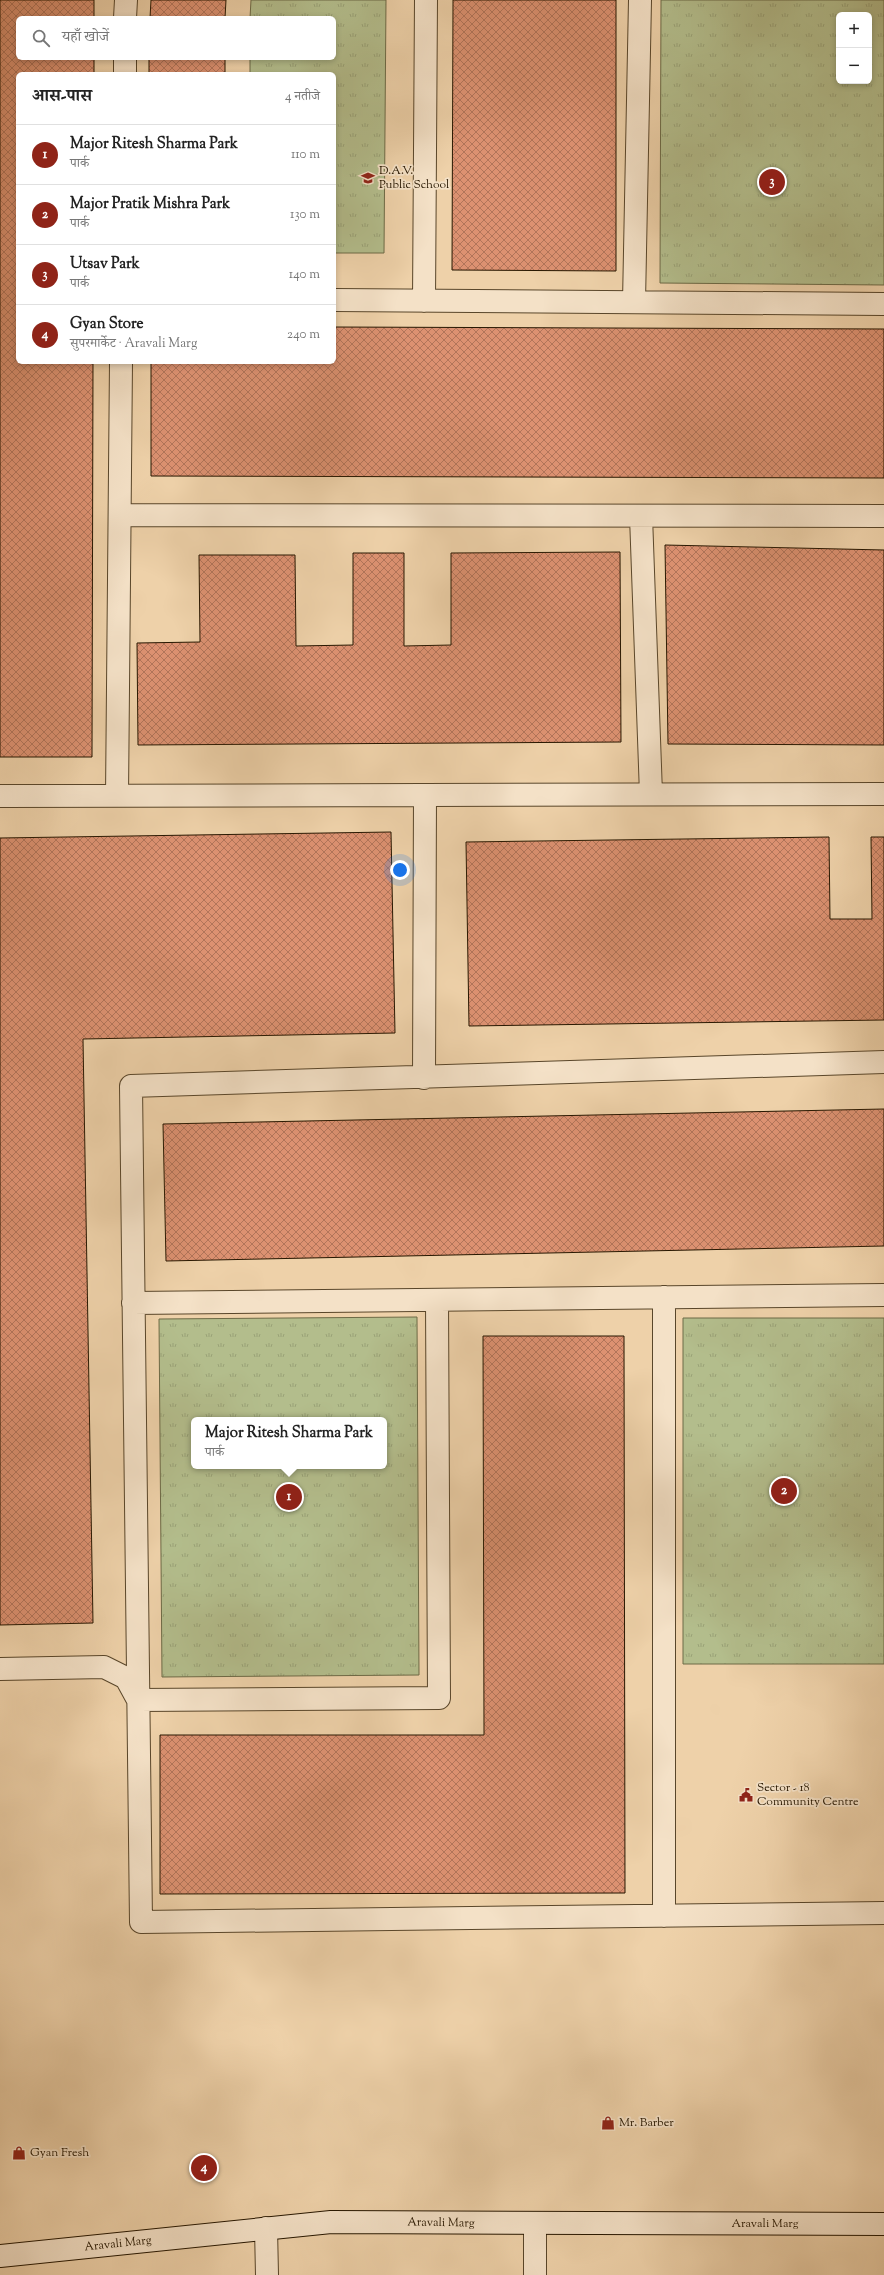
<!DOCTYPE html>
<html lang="hi">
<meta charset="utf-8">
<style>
body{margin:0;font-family:"Sorts Mill Goudy","Noto Serif Devanagari",serif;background:#f6f6f6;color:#222}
.controls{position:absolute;right:12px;top:12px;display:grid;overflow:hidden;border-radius:6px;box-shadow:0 2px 6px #0003}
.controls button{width:36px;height:36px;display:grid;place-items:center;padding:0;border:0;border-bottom:1px solid #e0e0e0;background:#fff;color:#222;font:20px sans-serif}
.you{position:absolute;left:400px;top:870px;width:14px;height:14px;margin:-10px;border:3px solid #fff;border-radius:50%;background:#1a73e8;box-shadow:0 0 0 6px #1a73e833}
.badge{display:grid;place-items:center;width:26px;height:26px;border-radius:50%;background:#8f2418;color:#fff;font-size:13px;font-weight:700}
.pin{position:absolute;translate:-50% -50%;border:2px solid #fff;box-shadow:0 1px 4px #0006}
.popup{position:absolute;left:191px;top:1417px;width:196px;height:52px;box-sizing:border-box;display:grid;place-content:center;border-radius:6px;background:#fff;filter:drop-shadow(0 1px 3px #0005);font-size:13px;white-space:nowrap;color:#767676}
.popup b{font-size:15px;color:#222}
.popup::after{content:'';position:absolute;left:50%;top:100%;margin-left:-8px;border:8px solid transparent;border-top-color:#fff}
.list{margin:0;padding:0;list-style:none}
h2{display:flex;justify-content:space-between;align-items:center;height:52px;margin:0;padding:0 16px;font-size:17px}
h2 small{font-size:13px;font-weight:400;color:#767676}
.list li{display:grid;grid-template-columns:26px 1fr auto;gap:12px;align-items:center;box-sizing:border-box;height:60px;padding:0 16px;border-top:1px solid #e0e0e0}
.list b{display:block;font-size:15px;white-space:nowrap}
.list p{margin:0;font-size:13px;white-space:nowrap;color:#767676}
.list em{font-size:13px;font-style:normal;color:#767676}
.icon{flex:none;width:22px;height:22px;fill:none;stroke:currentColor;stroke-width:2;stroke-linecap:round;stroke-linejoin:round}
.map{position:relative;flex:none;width:884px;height:2275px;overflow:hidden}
.search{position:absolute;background:#fff;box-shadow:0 2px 6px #0003;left:16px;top:16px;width:320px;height:44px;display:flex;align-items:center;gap:10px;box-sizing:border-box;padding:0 14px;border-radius:6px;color:#767676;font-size:15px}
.panel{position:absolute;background:#fff;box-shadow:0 2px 6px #0003;left:16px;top:72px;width:320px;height:292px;border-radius:6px}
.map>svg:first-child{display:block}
.grass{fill:url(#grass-tufts);stroke:#6d6a46;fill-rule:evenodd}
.building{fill:url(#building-cross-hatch);stroke:#271700}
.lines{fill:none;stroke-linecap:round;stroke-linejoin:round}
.street-casing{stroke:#59462a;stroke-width:24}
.secondary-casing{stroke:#271700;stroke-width:24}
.street{stroke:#f4e1c7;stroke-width:22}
.secondary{stroke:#f4e1c7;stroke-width:22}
.labels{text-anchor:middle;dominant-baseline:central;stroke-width:3.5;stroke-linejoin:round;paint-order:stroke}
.poi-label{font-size:12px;fill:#271700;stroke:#f4e1c7;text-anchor:start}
.street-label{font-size:12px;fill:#271700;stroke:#f4e1c7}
</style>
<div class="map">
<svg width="884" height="2275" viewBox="0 0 884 2275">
<defs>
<pattern id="grass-tufts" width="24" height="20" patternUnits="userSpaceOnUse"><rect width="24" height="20" fill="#b3bd8c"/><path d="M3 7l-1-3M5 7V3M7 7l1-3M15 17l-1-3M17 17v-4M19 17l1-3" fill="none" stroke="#9aa277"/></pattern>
<pattern id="building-cross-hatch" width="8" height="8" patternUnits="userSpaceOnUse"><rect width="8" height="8" fill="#dc9171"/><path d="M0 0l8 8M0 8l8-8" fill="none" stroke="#b2755a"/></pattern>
</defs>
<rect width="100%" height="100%" fill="#eed1a9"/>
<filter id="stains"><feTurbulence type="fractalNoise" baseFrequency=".005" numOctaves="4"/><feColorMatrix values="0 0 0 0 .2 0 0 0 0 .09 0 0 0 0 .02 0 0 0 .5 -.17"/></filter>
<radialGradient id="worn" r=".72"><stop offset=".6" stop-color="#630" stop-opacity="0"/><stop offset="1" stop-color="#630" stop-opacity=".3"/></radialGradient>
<path class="grass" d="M251 0H386L384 253H334V74H250V58H334V18H250Z
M661 0H884V285L660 283ZM839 15H869V81H839Z
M417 1317 419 1675 162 1677 159 1319ZM194 1420H384V1466H194Z
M683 1318H884V1664H683Z"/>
<path class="building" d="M0 0H94V18H18V58H94V74H18V362H93L92 757H0Z
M151 0H226L225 18H150Z
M453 0H616V271L452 270Z
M149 58H225V74H149Z
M334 327 884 329V478L151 476V362H334Z
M665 545 884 550V745L668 744Z
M620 552 621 742 138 745 137 643 200 642 199 555H295L296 646 353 645V553H404V646L451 645V553Z
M391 832 395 1033 83 1039 93 1623 0 1625V838Z
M829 837 830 919H872L871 837H884V1020L469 1026 466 842Z
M884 1109V1246L166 1261 163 1124Z
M483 1336H624L625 1893 160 1894V1735H484Z"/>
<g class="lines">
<g class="street-casing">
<path id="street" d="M125 18 126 0
M125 74V58
M334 300 884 304
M424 301 426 0
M634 302 640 0
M120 515 884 516
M641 516 651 794
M0 796 884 794
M117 796 121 362
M884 1062 131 1086 141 1922 884 1913
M424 1078 425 795
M133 1303 884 1295
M0 1669 104 1667 126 1678 138 1700 439 1698 437 1300
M664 1916V1297
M266 2228 267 2275
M535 2275V2224"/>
</g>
<g class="secondary-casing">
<path id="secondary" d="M0 2256 331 2222 884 2224"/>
</g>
<use href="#street" class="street"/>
<use href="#secondary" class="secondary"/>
</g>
<defs>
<g id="school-bare" transform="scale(1.08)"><path d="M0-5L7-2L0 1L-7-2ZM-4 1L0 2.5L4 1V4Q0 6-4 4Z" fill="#8f2418" stroke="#f4e1c7" stroke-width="2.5" paint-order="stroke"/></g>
<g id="civic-bare" transform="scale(1.08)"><path d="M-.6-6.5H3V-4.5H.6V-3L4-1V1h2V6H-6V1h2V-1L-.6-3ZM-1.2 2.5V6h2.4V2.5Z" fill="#8f2418" stroke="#f4e1c7" stroke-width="2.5" paint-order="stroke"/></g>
<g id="shop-bare" transform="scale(1.08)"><path d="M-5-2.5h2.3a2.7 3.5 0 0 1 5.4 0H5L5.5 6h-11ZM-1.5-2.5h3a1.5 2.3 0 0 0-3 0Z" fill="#8f2418" stroke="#f4e1c7" stroke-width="2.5" paint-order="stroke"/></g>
</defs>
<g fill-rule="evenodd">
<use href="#school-bare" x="368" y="178"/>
<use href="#civic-bare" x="746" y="1795"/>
<use href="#shop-bare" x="608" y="2123"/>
<use href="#shop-bare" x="19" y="2153"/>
</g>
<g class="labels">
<g class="poi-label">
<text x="379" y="171">D.A.V.<tspan x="379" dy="14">Public School</tspan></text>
<text x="757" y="1788">Sector - 18<tspan x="757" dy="14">Community Centre</tspan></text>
<text x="619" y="2123">Mr. Barber</text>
<text x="30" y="2153">Gyan Fresh</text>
</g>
<g class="street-label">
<text transform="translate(441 2223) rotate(1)">Aravali Marg</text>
<text x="765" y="2224">Aravali Marg</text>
<text transform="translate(118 2244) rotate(-6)">Aravali Marg</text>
</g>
</g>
<rect width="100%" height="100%" filter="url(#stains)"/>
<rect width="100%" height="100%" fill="url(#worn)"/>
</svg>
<div class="controls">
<button>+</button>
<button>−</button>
</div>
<div class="you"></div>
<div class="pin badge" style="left:289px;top:1497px">1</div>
<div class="popup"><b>Major Ritesh Sharma Park</b>पार्क</div>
<div class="pin badge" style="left:784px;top:1491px">2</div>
<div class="pin badge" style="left:772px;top:182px">3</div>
<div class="pin badge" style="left:204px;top:2168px">4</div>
<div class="search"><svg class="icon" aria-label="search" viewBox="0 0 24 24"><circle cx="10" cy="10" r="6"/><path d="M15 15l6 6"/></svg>यहाँ खोजें</div>
<section class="panel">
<h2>आस-पास<small>4 नतीजे</small></h2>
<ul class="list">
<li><span class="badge">1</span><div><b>Major Ritesh Sharma Park</b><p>पार्क</p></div><em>110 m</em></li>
<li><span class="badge">2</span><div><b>Major Pratik Mishra Park</b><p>पार्क</p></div><em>130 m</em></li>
<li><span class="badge">3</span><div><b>Utsav Park</b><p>पार्क</p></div><em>140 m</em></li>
<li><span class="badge">4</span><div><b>Gyan Store</b><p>सुपरमार्केट · Aravali Marg</p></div><em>240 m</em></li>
</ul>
</section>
</div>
